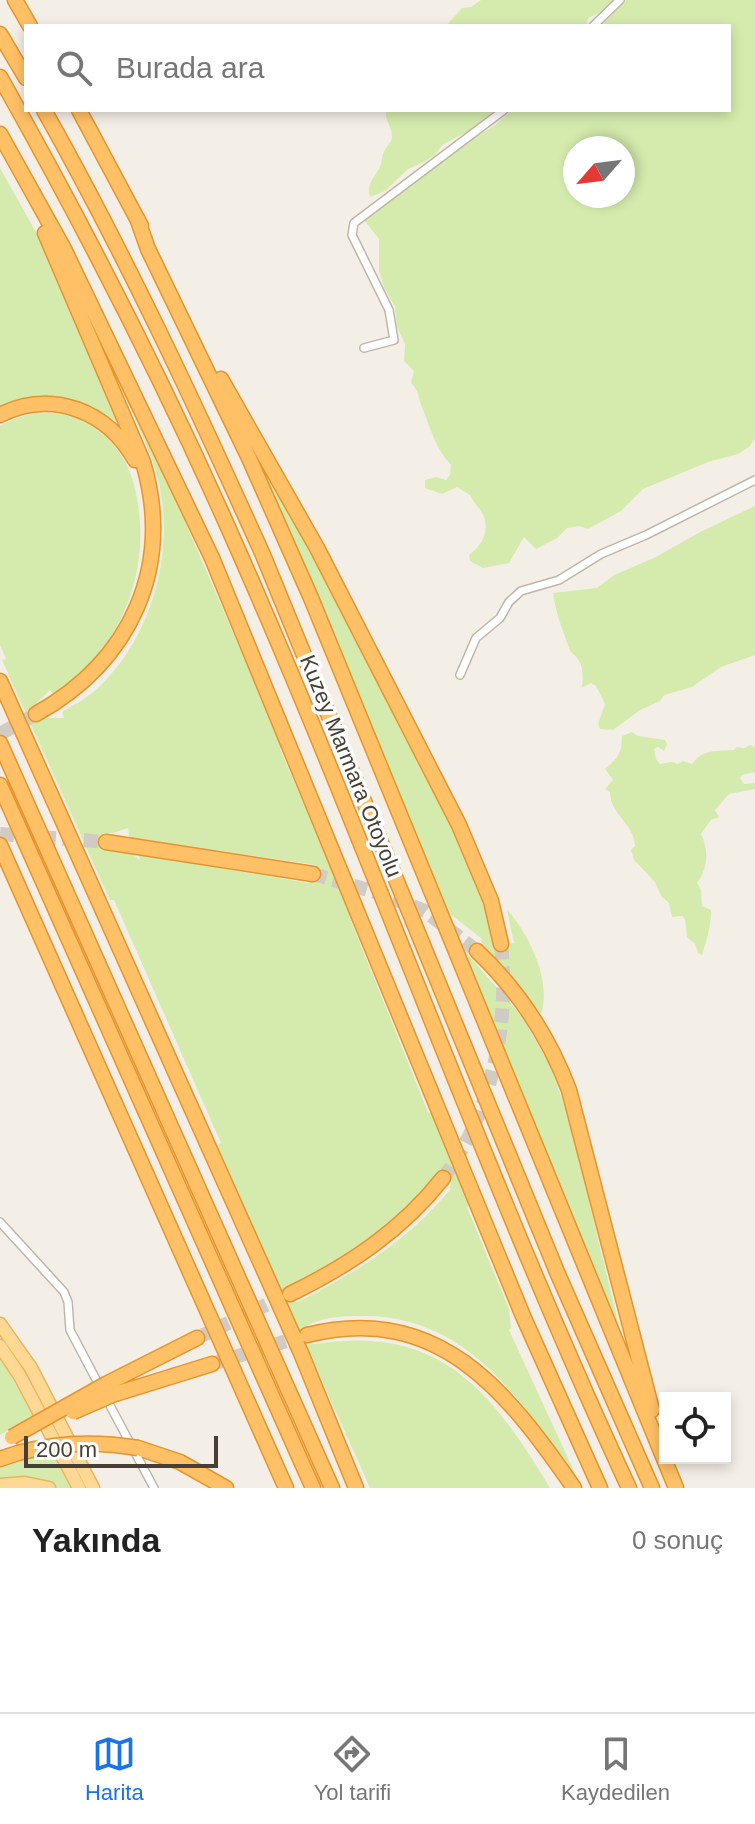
<!DOCTYPE html>
<html lang="tr">
<meta charset="utf-8">
<style>
body{margin:0;font-family:Helvetica,sans-serif;background:#f6f6f6;color:#222}
.controls{position:absolute;right:24px;bottom:24px;display:grid;overflow:hidden;border-radius:0px;box-shadow:0 4px 12px #0003}
.controls button{width:72px;height:72px;display:grid;place-items:center;padding:0;border:0;border-bottom:2px solid #e0e0e0;background:#fff;color:#222;font:40px sans-serif}
.compass{position:absolute;left:563px;top:136px;width:72px;height:72px;border-radius:50%;background:#fff;box-shadow:0 4px 12px #0003;rotate:242deg}
.scale{position:absolute;left:24px;bottom:20px;width:194px;box-sizing:border-box;padding-left:8px;border:4px solid #473f35;border-top:0;font-size:22px;line-height:28px;white-space:nowrap;color:#473f35;-webkit-text-stroke:6px #fff;paint-order:stroke}
.list{margin:0;padding:0;list-style:none}
h2{display:flex;justify-content:space-between;align-items:center;height:104px;margin:0;padding:0 32px;font-size:34px}
h2 small{font-size:26px;font-weight:400;color:#767676}
.icon{flex:none;width:44px;height:44px;fill:none;stroke:currentColor;stroke-width:2;stroke-linecap:round;stroke-linejoin:round}
.map{position:relative;flex:none;width:755px;height:1488px;overflow:hidden}
.search{position:absolute;background:#fff;box-shadow:0 4px 12px #0003;left:24px;right:24px;top:24px;height:88px;display:flex;align-items:center;gap:20px;box-sizing:border-box;padding:0 28px;border-radius:0px;color:#767676;font-size:30px}
.sheet{height:224px;background:#fff}
nav{display:flex;justify-content:space-around;align-items:center;box-sizing:border-box;height:112px;border-top:2px solid #e0e0e0;background:#fff;font-size:22px;color:#767676}
nav a{display:grid;justify-items:center;gap:4px}
nav .on{color:#1a73e8}
.map>svg:first-child{display:block}
.green{fill:#d4ebad;fill-rule:evenodd}
.lines{fill:none;stroke-linecap:round;stroke-linejoin:round}
.highway-tunnel{stroke:#d1ccc3;stroke-width:14;stroke-dasharray:14 7;stroke-linecap:butt}
.street-casing{stroke:#c0b6a8;stroke-width:10}
.primary-casing{stroke:#eab55e;stroke-width:15}
.highway-casing{stroke:#e6942e;stroke-width:17}
.street{stroke:#fff;stroke-width:7}
.primary{stroke:#ffd894;stroke-width:12}
.highway{stroke:#ffc066;stroke-width:14}
.highway-bridge-casing{stroke:#e6942e;stroke-width:17;stroke-linecap:butt}
.highway-bridge{stroke:#ffc066;stroke-width:14}
.labels{text-anchor:middle;dominant-baseline:central;stroke-width:7;stroke-linejoin:round;paint-order:stroke}
.street-label{font-size:22px;fill:#473f35;stroke:#fff}
</style>
<div class="map">
<svg width="755" height="1488" viewBox="0 0 755 1488">
<rect width="100%" height="100%" fill="#f4efe6"/>
<path class="green" d="M481 0H614L602 12 588 18 586 26H446L462 8 471 7Z
M626 0H755V438L749 447 738 454 708 462 643 489 621 511 588 529 579 526 567 528 557 538 536 549 524 537 509 563 483 568 470 561 469 555C482 545 489 533 484 517 481 508 473 503 470 495L457 487 442 494 425 488V480L436 477 446 480 450 475 451 465C435 448 430 427 422 407 418 398 419 390 411 383L414 371 404 361 405 344 397 327 395 307 384 287 379 271V239L364 220 461 146 494 126 512 110H729V26H601ZM575 148H623V196H575Z
M386 110H495L467 132 442 145 436 154 424 162 408 169 385 191 370 197C365 183 377 176 381 164 382 160 382 155 384 152 384 150 390 143 391 141 395 130 384 121 386 110Z
M0 168 37 234 118 423C83 396 40 388 0 408Z
M103 342 185 515 183 517 282 746 280 749 353 919 351 921 428 1112 432 1114 470 1205 467 1207 509 1309 511 1328 509 1330 579 1482C524 1405 469 1314 361 1316 343 1316 317 1317 303 1329L309 1342 315 1344C440 1324 491 1390 550 1488H370L217 1145 221 1143 114 900H110L2 660 6 659 0 645V426C28 410 60 408 88 424 119 442 133 469 138 504 150 579 117 653 54 695L50 690 34 706 39 718H64L62 712C74 705 88 697 98 688 152 637 176 551 158 479 146 435 119 386 99 344ZM128 828 129 838 316 865 313 880 308 883 138 854 140 860 128 851 108 846 103 833H113ZM438 1173 451 1182 450 1190C403 1244 360 1270 298 1302L291 1300C343 1261 399 1225 438 1173Z
M249 444 309 551 458 840 478 886 494 946 514 943 507 910C529 933 552 982 541 1014L511 974 481 942 482 939 444 909Z
M755 506V655L721 667 692 687 664 695 660 701 640 710 613 730 600 729 598 724 605 704 596 686 591 683 582 688C583 679 584 666 577 658 573 652 572 655 569 648 563 631 555 611 553 593L597 588 614 575 654 558 702 531Z
M632 732 638 736 665 740 667 744 664 751 658 747 654 749 656 759 660 764 672 762 678 764 683 761 692 764C702 749 717 751 734 750L737 747 745 748 750 745 755 747V772L742 775 740 778 744 784 755 783V789L729 794 715 810 719 817 711 820 701 834C709 850 708 869 697 883L701 890 702 906 711 910C712 922 706 942 702 955L698 953 695 944 687 937 685 919 682 916 672 917 669 903 661 896 655 882 634 860 631 850 635 846C634 823 610 815 610 792L605 789 613 780 605 769C618 758 622 753 622 736Z
M462 948 521 1015 551 1067 570 1123 621 1334Z
M0 1356 33 1416 0 1435Z
M52 1453 71 1488H57L42 1482H0V1467Z"/>
<g class="lines">
<path class="highway-tunnel" d="M0 734 36 714
M0 834 106 842
M313 874 382 894 425 911 477 951
M443 1178C492 1114 510 1023 501 944
M197 1338 287 1295
M212 1364 303 1336"/>
<g class="street-casing">
<path id="street" d="M593 26 620 0
M364 348 394 340 389 310 352 235 354 223 504 110
M460 675 476 638 500 618 509 602 521 591 559 580 601 554 646 535 755 480
M0 1222 64 1292 68 1302 70 1330 100 1387
M106 1398 154 1488"/>
</g>
<g class="primary-casing">
<path id="primary" d="M0 1324 31 1368 93 1488
M0 1346 20 1376 79 1488
M0 1485 25 1483 49 1488"/>
</g>
<g class="highway-casing">
<path id="highway" d="M15 0 30 26
M0 34 26 78
M0 77C84 226 162 378 231 534 371 849 484 1176 629 1488
M44 110C125 254 195 404 263 555L557 1272 652 1488
M79 110 141 226
M0 134 64 249 212 558 523 1316 600 1488
M137 218 148 249 249 458 311 598 676 1488
M221 379 317 548 459 825 491 901 501 944
M0 415C52 389 108 411 135 460
M0 681 301 1353 356 1488
M36 714C131 661 174 567 143 462L45 233
M0 743 332 1488
M0 785 313 1488
M106 842 313 874
M0 845 286 1488
M477 951C518 990 549 1037 569 1090L652 1410
M290 1294C350 1265 402 1230 443 1178
M307 1335C438 1302 507 1391 574 1488
M106 1384 197 1338
M112 1395 212 1364
M138 1448 180 1462 226 1488
M0 1459 18 1453"/>
</g>
<use href="#street" class="street"/>
<use href="#primary" class="primary"/>
<use href="#highway" class="highway"/>
<g class="highway-bridge-casing">
<path id="highway-bridge" d="M73 1412 112 1395
M12 1437 106 1384
M18 1453C58 1442 97 1441 138 1448"/>
</g>
<use href="#highway-bridge" class="highway-bridge"/>
</g>
<g class="labels">
<g class="street-label">
<text transform="translate(351 766) rotate(68)">Kuzey Marmara Otoyolu</text>
</g>
</g>
</svg>
<div class="controls">
<button><svg class="icon" aria-label="locate" viewBox="0 0 24 24"><circle cx="12" cy="12" r="6"/><path d="M12 2v4M12 18v4M2 12h4M18 12h4"/></svg></button>
</div>
<svg class="compass" viewBox="-18 -18 36 36"><path d="M0-13l5 13h-10z" fill="#e53935"/><path d="M0 13l5-13h-10z" fill="#767676"/></svg>
<div class="scale">200 m</div>
<div class="search"><svg class="icon" aria-label="search" viewBox="0 0 24 24"><circle cx="10" cy="10" r="6"/><path d="M15 15l6 6"/></svg>Burada ara</div>
</div>
<section class="sheet">
<h2>Yakında<small>0 sonuç</small></h2>
<ul class="list">
</ul>
</section>
<nav>
<a class="on"><svg class="icon" aria-label="map" viewBox="0 0 24 24"><path d="M3 6l6-2 6 2 6-2v14l-6 2-6-2-6 2zM9 4v14M15 6v14"/></svg>Harita</a>
<a><svg class="icon" aria-label="directions" viewBox="0 0 24 24"><path d="M12 3l9 9-9 9-9-9zM9 14v-3h6M13 9l2 2-2 2"/></svg>Yol tarifi</a>
<a><svg class="icon" aria-label="saved" viewBox="0 0 24 24"><path d="M7 4h10v16l-5-4-5 4z"/></svg>Kaydedilen</a>
</nav>
